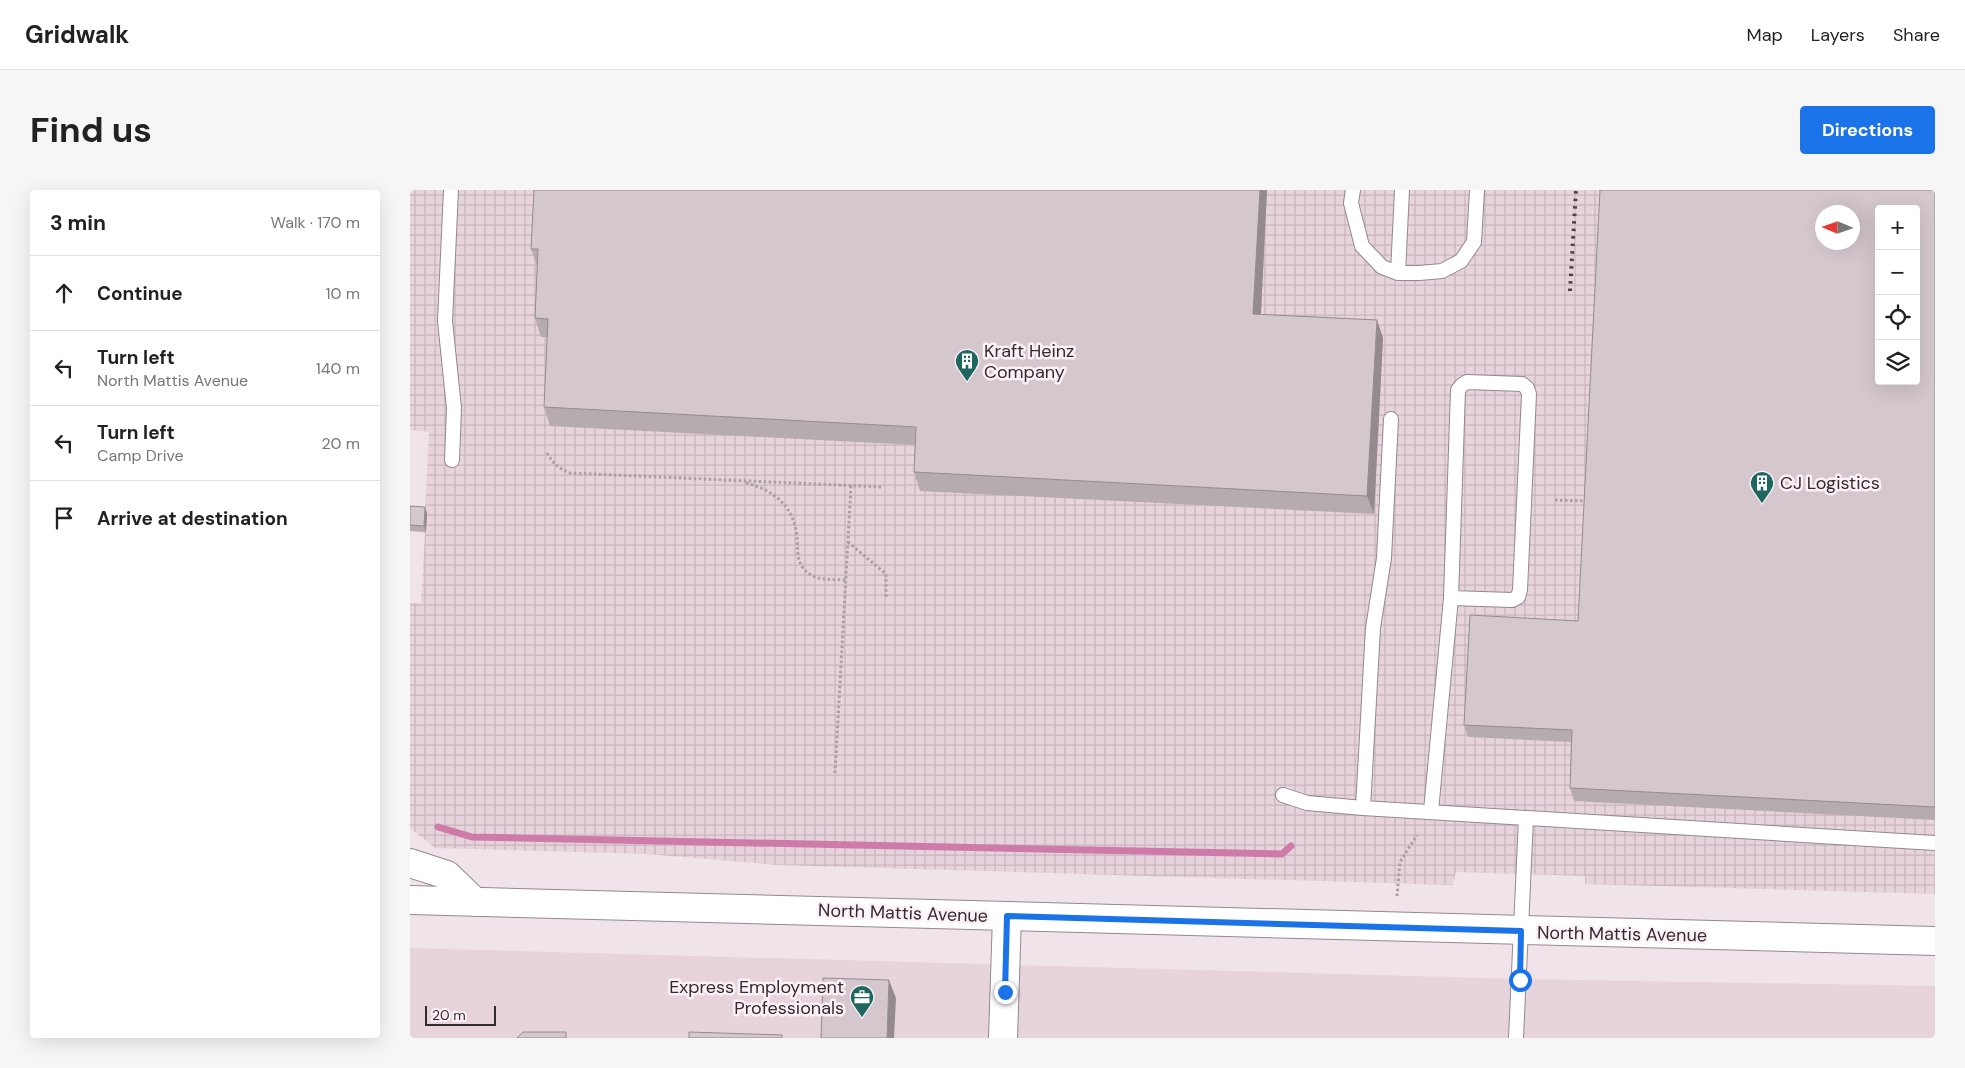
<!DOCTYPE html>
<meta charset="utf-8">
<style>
body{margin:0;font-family:"DM Sans",sans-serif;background:#f6f6f6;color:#222}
.controls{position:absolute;right:15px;top:15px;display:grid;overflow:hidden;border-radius:5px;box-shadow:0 5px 20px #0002}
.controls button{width:45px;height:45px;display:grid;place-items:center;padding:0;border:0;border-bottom:1px solid #e0e0e0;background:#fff;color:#222;font:25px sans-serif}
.compass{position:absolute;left:1405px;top:15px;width:45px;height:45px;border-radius:50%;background:#fff;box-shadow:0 5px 20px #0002;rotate:272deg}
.scale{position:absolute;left:15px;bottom:12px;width:71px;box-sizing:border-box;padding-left:5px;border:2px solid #312c2f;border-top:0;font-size:14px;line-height:18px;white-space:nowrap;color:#312c2f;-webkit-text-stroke:4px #fef0f7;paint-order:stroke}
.stop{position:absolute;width:15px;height:15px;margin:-11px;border:4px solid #1a73e8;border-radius:50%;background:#fff}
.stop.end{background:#1a73e8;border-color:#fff;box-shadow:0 1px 5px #0008}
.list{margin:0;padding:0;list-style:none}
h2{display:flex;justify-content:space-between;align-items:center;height:65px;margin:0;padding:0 20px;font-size:21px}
h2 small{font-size:16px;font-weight:400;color:#767676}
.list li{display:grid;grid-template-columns:32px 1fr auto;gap:15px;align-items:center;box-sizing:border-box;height:75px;padding:0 20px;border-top:1px solid #e0e0e0}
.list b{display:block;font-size:19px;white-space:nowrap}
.list p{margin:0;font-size:16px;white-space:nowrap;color:#767676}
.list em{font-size:16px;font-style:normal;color:#767676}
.icon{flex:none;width:28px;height:28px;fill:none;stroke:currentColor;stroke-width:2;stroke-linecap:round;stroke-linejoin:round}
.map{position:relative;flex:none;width:1525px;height:848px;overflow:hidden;border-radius:5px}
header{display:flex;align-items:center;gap:30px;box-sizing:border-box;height:70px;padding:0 25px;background:#fff;border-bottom:1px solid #e0e0e0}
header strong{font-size:24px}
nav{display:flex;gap:28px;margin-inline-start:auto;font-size:18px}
.intro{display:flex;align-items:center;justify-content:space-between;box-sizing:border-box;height:120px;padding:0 30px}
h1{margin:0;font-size:35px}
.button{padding:12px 22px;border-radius:5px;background:#1a73e8;color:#fff;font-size:18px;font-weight:700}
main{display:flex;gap:30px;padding:0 30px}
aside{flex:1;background:#fff;border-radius:5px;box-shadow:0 5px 20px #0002}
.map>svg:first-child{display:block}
.built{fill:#e7d3dc}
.industrial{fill:url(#industrial-grid);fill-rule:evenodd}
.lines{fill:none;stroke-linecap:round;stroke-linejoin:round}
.stream{stroke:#ce7ba9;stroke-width:7}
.service-casing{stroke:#94888e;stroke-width:16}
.minor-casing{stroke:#94888e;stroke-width:30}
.secondary-casing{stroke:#94888e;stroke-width:30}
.path{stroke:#a99ea3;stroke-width:3;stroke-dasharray:2.5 2.5;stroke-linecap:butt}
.service{stroke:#fff;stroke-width:14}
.minor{stroke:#fff;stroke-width:28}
.secondary{stroke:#fff;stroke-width:28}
.rail{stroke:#4a4447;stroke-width:4;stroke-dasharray:2.5 5;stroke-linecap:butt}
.wall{fill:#b6abb1}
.shaded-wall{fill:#948b90}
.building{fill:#d4c7ce;stroke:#948b90;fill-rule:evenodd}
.route{stroke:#1a73e8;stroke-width:6}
.labels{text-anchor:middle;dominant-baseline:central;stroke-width:5;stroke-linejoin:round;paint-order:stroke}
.poi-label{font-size:18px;fill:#312c2f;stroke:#fef0f7;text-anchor:start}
.street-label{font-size:18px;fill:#312c2f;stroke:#fef0f7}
</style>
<header>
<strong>Gridwalk</strong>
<nav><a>Map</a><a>Layers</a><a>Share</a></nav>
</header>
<div class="intro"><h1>Find us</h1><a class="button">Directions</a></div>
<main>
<aside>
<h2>3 min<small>Walk · 170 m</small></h2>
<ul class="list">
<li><svg class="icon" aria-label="ahead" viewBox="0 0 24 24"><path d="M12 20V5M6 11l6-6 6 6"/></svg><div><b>Continue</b></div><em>10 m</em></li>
<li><svg class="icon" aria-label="left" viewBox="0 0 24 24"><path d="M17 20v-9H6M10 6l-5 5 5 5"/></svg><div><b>Turn left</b><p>North Mattis Avenue</p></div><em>140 m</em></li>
<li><svg class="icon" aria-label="left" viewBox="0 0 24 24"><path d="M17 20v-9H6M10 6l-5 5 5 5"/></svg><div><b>Turn left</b><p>Camp Drive</p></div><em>20 m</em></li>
<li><svg class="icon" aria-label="arrive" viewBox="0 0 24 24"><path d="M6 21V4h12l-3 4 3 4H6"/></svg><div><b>Arrive at destination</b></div></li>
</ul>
</aside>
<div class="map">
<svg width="1525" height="848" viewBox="0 0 1525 848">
<defs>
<pattern id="industrial-grid" width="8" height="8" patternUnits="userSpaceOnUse" patternTransform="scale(1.25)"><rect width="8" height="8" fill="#e7d3dc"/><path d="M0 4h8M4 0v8" fill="none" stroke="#c7b5bd"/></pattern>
</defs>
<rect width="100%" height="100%" fill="#f1e3ea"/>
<path class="built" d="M0 758 1110 789 1525 796V848H0Z"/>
<path class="industrial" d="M0 0H1525V704L1175 694V686L1046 682 1043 695 368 675 237 664 25 658 0 638V413H11L15 343 0 341V323H15L19 242 0 240ZM1469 19H1506V191H1469ZM1412 22H1442V52H1412Z"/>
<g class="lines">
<path class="stream" d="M28 637 62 647 872 664 881 656"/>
<g class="service-casing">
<path id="service" d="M41 0 35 131 44 218 42 270
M943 0 941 13 952 56 972 77 988 83H1009L1032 81 1051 71 1064 52 1067 0
M988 83 992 0
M873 605 897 613 953 618 1525 653
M953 618 963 438 974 368 981 229
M1021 621 1041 408 1048 200 1052 195 1057 192 1112 194 1117 198 1119 204 1110 400 1108 407 1102 410 1041 408
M1106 848 1116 628"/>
</g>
<g class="minor-casing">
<path id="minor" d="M593 848 597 726"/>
</g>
<g class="secondary-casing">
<path id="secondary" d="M0 673 37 685 65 712
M0 710 1525 751"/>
</g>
<path class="path" d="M137 263C143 273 148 278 160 283L473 297
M336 293C364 300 385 317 387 348 388 363 386 376 401 385 411 391 425 389 435 390
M1145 310 1175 311
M438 352 476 384V409
M425 583 441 296
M987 706 990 672 1007 645"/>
<use href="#service" class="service"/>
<use href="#minor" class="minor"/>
<use href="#secondary" class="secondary"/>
<path class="rail" d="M1160 101 1166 0"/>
</g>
<path class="wall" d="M124 0H857L851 124 967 130 973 148 964 324 510 301 504 282 505 255 140 236 134 217 137 147H131L125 128 127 76 121 59Z
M1525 0V630L1164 611 1160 598 1161 552 1058 547 1054 535 1168 431Z
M0 316 17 323 16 342 0 341Z"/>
<path class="shaded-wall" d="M850 0H857L850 142 843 124Z
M967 130 973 148 964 324 957 306Z
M15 317 17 323 16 342 14 336Z
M479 790 486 808 484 848H477Z"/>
<path class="building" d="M124 0H850L843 124 967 130 957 306 504 282 506 237 134 217 138 129 125 128 128 59H121Z
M1190 0H1525V617L1160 598 1162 540 1054 535 1060 425 1168 431ZM1469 19H1506V191H1469ZM1412 22H1442V52H1412Z
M0 316 15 317 14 336 0 335Z
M413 788 479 790 477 848H411Z
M113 842H156V848H107Z
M279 842 372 845V848H279Z"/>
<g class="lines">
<path class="route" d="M595 802 597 726 1111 741 1110 790"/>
</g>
<defs>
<g id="building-pin" transform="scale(1.25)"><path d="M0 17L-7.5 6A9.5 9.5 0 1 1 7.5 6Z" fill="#1d675f" stroke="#fef0f7"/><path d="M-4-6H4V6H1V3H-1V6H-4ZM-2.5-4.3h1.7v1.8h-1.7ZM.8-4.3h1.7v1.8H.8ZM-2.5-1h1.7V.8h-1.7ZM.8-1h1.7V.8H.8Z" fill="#fff"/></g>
<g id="office-pin" transform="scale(1.25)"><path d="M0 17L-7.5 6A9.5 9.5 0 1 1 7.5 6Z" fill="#1d675f" stroke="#fef0f7"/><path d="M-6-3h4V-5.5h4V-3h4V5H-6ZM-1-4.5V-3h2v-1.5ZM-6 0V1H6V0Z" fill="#fff"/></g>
</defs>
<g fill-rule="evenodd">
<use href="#building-pin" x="557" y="171"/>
<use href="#building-pin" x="1352" y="293"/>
<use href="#office-pin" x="452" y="807"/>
</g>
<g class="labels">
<g class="poi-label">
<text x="574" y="161">Kraft Heinz<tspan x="574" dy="21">Company</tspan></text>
<text x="1370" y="293">CJ Logistics</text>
<text x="434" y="797" text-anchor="end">Express Employment<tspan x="434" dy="21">Professionals</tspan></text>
</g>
<g class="street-label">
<text transform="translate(493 723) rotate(2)">North Mattis Avenue</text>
<text transform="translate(1212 744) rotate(1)">North Mattis Avenue</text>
</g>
</g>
</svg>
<div class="controls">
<button>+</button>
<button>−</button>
<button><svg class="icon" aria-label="locate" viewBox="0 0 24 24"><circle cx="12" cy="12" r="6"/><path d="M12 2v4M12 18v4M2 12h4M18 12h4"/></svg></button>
<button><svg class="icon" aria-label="layers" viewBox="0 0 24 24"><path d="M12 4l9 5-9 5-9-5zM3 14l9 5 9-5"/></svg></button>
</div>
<svg class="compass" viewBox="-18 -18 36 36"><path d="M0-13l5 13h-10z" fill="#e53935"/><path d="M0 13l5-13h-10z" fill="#767676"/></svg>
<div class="scale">20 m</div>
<div class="stop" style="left:1110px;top:790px"></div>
<div class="stop end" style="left:595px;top:802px"></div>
</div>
</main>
